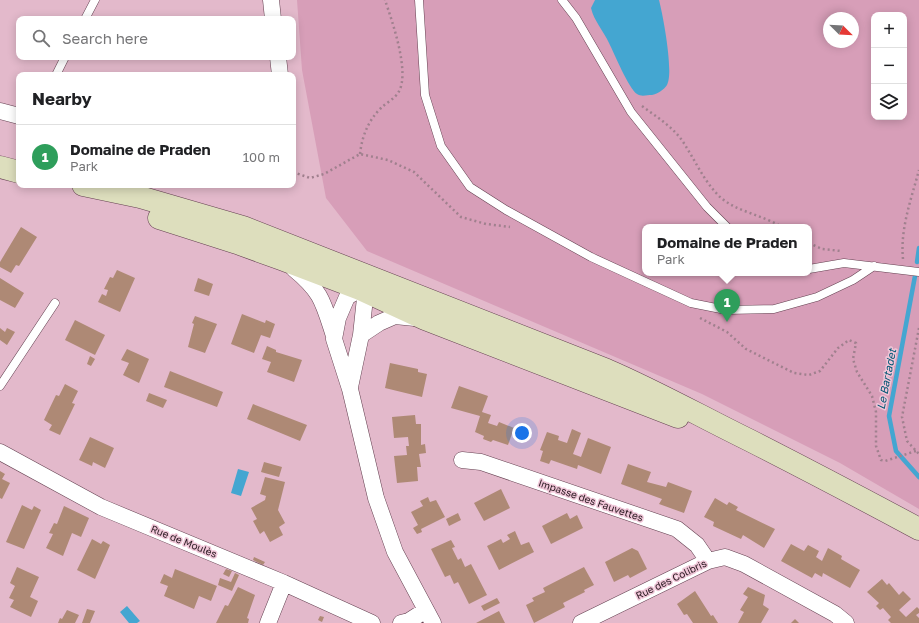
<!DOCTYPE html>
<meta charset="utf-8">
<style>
body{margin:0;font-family:"Golos Text",sans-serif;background:#f6f6f6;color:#202124}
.controls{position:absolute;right:12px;top:12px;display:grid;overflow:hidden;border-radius:8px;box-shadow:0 2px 10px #0003}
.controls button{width:36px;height:36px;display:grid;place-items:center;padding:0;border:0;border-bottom:1px solid #e0e0e0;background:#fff;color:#202124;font:20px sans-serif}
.compass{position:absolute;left:823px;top:12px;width:36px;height:36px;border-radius:50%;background:#fff;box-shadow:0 2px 10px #0003;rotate:114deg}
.you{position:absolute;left:522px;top:433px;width:14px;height:14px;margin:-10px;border:3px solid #fff;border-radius:50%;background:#1a73e8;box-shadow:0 0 0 6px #1a73e833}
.badge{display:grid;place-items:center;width:26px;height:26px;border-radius:50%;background:#377561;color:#fff;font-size:13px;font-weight:700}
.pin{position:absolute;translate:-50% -33px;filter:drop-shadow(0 1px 2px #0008)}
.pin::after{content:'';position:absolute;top:21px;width:14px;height:12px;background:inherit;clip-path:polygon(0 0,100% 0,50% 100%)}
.popup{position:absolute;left:642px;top:224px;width:170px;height:52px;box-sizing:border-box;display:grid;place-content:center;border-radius:8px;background:#fff;filter:drop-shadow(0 1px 3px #0005);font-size:13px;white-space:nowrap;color:#757577}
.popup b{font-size:15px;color:#202124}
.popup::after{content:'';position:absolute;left:50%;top:100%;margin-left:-8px;border:8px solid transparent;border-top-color:#fff}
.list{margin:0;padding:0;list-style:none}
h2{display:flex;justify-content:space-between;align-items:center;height:52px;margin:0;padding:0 16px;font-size:17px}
h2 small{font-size:13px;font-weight:400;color:#757577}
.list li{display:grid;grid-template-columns:26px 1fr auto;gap:12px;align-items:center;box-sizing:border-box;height:64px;padding:0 16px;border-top:1px solid #e0e0e0}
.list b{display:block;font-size:15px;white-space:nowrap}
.list p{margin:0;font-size:13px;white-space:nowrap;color:#757577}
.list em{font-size:13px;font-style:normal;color:#757577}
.icon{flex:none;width:22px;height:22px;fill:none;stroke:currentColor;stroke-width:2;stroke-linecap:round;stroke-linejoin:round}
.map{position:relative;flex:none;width:919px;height:623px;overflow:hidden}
.search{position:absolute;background:#fff;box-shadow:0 2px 10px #0003;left:16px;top:16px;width:280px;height:44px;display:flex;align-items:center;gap:10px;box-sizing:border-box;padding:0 14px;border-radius:8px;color:#757577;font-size:15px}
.panel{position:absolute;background:#fff;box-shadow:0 2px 10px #0003;left:16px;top:72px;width:280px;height:116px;border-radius:8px}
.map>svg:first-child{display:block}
.green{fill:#d79eb8;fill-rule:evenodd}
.water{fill:#44a6d1}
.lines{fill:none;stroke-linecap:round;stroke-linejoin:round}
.stream{stroke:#44a6d1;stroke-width:4.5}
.building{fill:#ae8975}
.service-casing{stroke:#644151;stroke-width:9}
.minor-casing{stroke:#644151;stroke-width:17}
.secondary-casing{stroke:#644151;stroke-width:23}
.path{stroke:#a0808e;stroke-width:2.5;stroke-dasharray:2 3;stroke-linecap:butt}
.service{stroke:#fff;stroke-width:8}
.minor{stroke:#fff;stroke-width:16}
.secondary{stroke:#dddebd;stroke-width:22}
.labels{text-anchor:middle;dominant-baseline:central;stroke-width:3;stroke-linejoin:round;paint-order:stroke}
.street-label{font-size:10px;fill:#26171e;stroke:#f0c6d8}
.water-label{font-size:11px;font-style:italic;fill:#005573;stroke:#f0c6d8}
</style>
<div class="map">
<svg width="919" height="623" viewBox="0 0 919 623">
<rect width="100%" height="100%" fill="#e3b9cb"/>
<path class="green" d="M297 0H919V509L840 463 702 394 367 251 326 198 302 70ZM874 15H904V117H874ZM829 18H853V42H829ZM645 227H809V273H645Z"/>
<path class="water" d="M595 0H659C663 15 674 73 667 85 664 90 657 94 652 95 647 95 641 97 637 94 629 89 614 53 609 43 603 30 594 21 591 8Z
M238 469 249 472 241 496 231 493Z
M127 606 140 621 137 623H129L120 612Z"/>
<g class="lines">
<path class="stream" d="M917 262 919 248
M915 276 889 416 896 451 919 477"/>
</g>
<path class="building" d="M21 227 37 237 19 266 16 265 11 273 0 267V262Z
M117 270 135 278 120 312 98 302 102 294 106 296 108 290 104 289 110 277 113 278Z
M0 278 24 293 15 308 0 300Z
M198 278 213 284 209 296 194 291Z
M242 314 265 323 266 320 275 324 270 338 261 335 254 353 231 344Z
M195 316 217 324 205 353 188 347 194 324 192 323Z
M75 320 105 335 95 355 65 340Z
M0 328 5 332 7 328 15 332 7 345 0 340Z
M267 346 276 350V352L302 360 294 382 267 372 271 362 262 359Z
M127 349 149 359 139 383 123 375 129 363 121 360Z
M90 356 95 359 91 366 87 364Z
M390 363 418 369V372L427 374 422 397 385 388Z
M170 371 223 392 217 407 164 387Z
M65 384 78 391 72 403 75 404 60 435 49 430 52 425 44 420 56 395 59 396Z
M459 386 488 396 482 412 491 415 488 423 497 426 499 422 514 428 508 445 493 440 491 442 483 439 484 436 475 432 480 416 451 408Z
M149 393 167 400 163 408 146 401Z
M253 404 307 425 300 441 247 419Z
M415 415 416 424H421V445L425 444 426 453 419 454 421 467H417L418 481 397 483 394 456 407 455 406 446H409L408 437 394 438 392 417Z
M572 429 581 433 573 454 581 457 588 438 611 447 601 474 578 465 577 469 551 460 549 464 540 461 543 451 540 450 547 432 559 436 558 440 567 443Z
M90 437 114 448 105 468 93 462 92 466 79 460Z
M264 462 282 467 279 477 261 472Z
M628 464 651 472 647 482 666 487 668 482 692 491 684 513 659 504 662 499 621 484Z
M0 471 5 474 2 479 10 483 2 499 0 498Z
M265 477 285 482 278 510 285 523 279 527 283 535 270 542 264 531 260 534 253 521 257 519 251 508 265 500 266 496 260 494Z
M501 489 510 508 484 521 474 503Z
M428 497 430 502 436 500 445 517 421 529 422 532 417 534 413 528 418 525 411 512 423 506 420 501Z
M715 498 727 505 729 502 738 507 736 510 775 529 764 548 743 535 741 539 713 526 714 522 704 517Z
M22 505 32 510 34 506 41 510 24 549 6 542Z
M64 506 89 518 81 537 72 533 63 556 46 548 53 534 49 533 54 523 57 524Z
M458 513 461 520 449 526 446 519Z
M567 513 570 519 577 515 583 528 551 544 542 526Z
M515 531 521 545 529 542 534 552 499 570 487 546 501 539 503 543 510 539 507 535Z
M92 539 101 544 103 541 110 545 95 579 77 570Z
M451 540 455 547 452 548 458 560 461 558 465 567 471 564 487 595 469 604 458 582 454 584 450 575 445 577 431 549Z
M791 544 804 551 808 545 819 551 816 557 822 561 828 548 842 556 841 559 860 570 850 588 823 573 822 577 815 573 812 578 781 561Z
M632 548 638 551 647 569 630 578 628 575 614 582 605 562Z
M254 557 265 562 263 565 253 560Z
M17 567 39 577 30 597 38 601 31 617 10 607 14 600 9 598 15 586 10 583Z
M584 567 594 585 584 590 585 592 563 603 565 607 534 623 526 605 534 601 532 598 545 592 543 588Z
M175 569 217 586 211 601 199 596 194 609 164 596 168 586 160 583 164 574 172 578Z
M226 569 232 571 229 577 223 574Z
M235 573 239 575 232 591 218 585 220 578 231 582Z
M882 579 887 585 889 583 899 595 903 591 911 599 899 610 906 617 917 607 919 609V613L916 615 919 618V623H891L888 620 891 617 883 608 880 610 876 606 879 603 867 592Z
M238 587 255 595 247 618 249 619 248 623H216L225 605 228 606Z
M748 587 765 595 763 605 769 609 761 623H738L744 612 740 610 748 597 743 594Z
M695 591 711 616 713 615 718 623H693L687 614 684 615 677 604Z
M497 598 500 603 484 611 481 606Z
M87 609 95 611 90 623H82Z
M67 610 79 615 75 623H58L60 618 62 619Z
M499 611 505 623H476Z
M320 616 324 617 322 622 318 620Z
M795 619 799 623H791Z"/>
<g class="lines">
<g class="service-casing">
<path id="service" d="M419 0 425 95 441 146 470 187 506 210 591 257 691 303 726 310 774 309 817 297 853 280 874 266
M562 0 576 18 631 112 707 207 727 227
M85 19 95 0
M56 75 65 57
M809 269 844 263 919 272
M0 386 55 303"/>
</g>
<g class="minor-casing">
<path id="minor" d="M271 0 273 19
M278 57 280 75
M0 111 19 116
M294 269C322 292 323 302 334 336
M363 281 360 289 347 297 338 318 334 339 350 389 376 498 395 552 433 623
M360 289 365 298 361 335
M350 387 361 335 379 323 395 316 415 318
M0 452 101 507 284 583 372 623
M462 460 481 462 677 529 697 545 708 561
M268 623 284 583
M401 623 409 621 426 610
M581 623 708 561 725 557 744 564 835 614 846 623"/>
</g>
<g class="secondary-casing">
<path id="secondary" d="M0 167 19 172
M83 185 140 197 243 227 607 370C656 391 702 417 749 440 806 469 863 499 919 529
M159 218 237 243 281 259 360 289 425 319 678 417"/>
</g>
<path class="path" d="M642 106C658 118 675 128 685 145 696 162 704 181 719 196 734 211 763 215 782 227
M360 154C362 136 368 121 381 108 386 103 394 99 398 93 411 74 392 21 385 0
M293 172 310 178 324 174 360 154 388 160 414 172 461 217 486 224 510 227
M809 243 822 249 841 251
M903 259C900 229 911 200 919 170
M700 318 727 332 746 349 794 373 809 375 820 371 838 348 849 340 856 343 853 359 857 372 872 396 876 412V446L881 460 885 461 916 451
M919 328 902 417 907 441 919 454"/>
<use href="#service" class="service"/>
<use href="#minor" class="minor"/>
<use href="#secondary" class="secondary"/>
</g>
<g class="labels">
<g class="street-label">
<text transform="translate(591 500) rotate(19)">Impasse des Fauvettes</text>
<text transform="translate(184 541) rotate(22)">Rue de Moulès</text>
<text transform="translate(671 579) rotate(-26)">Rue des Colibris</text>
</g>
<g class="water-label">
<text transform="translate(886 379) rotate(-79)">Le Bartadet</text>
</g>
</g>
</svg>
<div class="controls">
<button>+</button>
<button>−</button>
<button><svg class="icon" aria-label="layers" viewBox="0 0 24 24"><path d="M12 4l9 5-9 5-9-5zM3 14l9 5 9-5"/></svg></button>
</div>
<svg class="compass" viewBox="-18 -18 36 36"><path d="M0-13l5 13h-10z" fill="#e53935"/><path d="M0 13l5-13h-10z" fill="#757577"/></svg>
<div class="you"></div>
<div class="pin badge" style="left:727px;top:322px;background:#2e9e5b">1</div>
<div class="popup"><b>Domaine de Praden</b>Park</div>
<div class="search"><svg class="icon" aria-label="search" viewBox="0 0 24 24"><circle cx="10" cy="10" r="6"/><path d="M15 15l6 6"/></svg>Search here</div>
<section class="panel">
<h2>Nearby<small></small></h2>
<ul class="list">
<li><span class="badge" style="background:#2e9e5b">1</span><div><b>Domaine de Praden</b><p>Park</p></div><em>100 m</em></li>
</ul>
</section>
</div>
